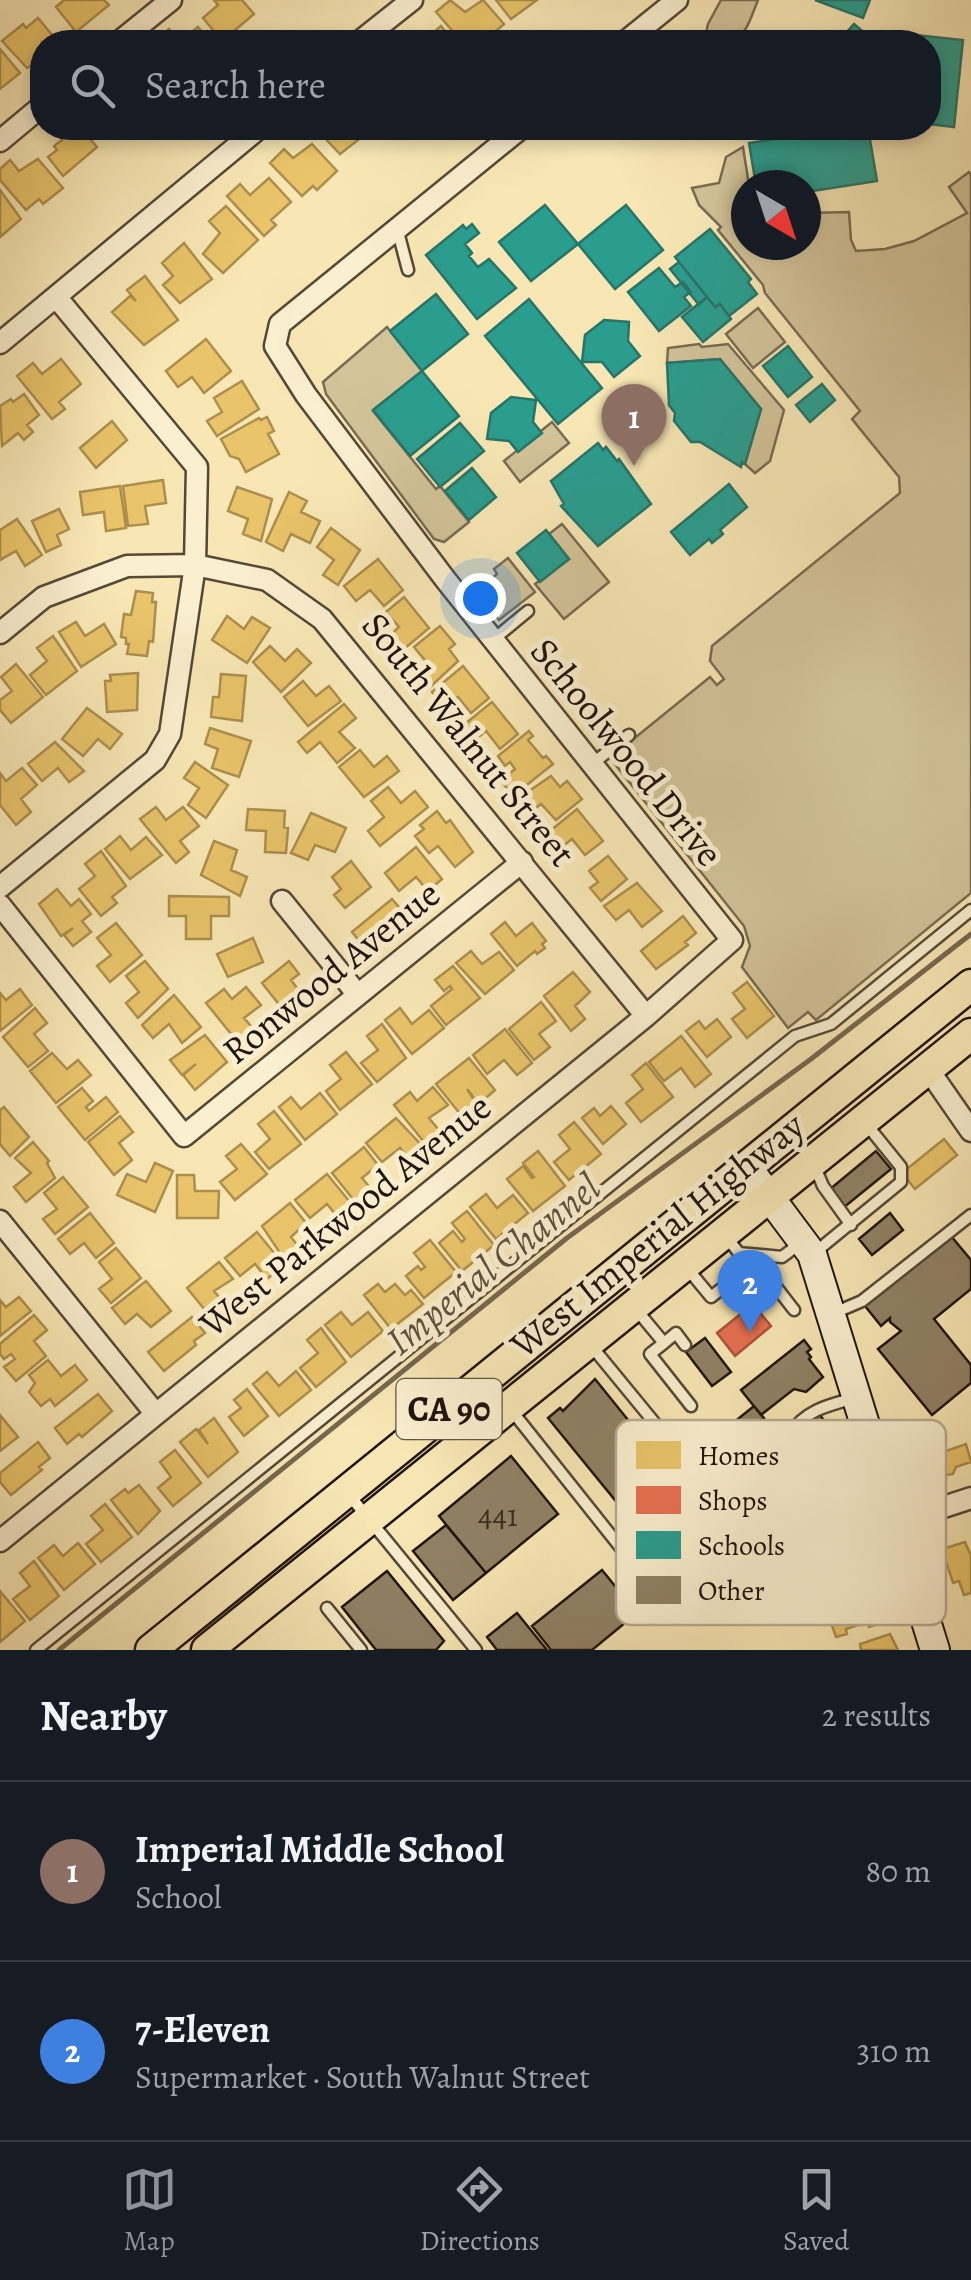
<!DOCTYPE html>
<meta charset="utf-8">
<style>
body{margin:0;font-family:Alegreya,serif;background:#242831;color:#f1f3f6}
.compass{position:absolute;left:731px;top:170px;width:90px;height:90px;border-radius:50%;background:#171b24;box-shadow:0 5px 15px #0003;rotate:141deg}
.you{position:absolute;left:480px;top:598px;width:35px;height:35px;margin:-25px;border:8px solid #fff;border-radius:50%;background:#1a73e8;box-shadow:0 0 0 15px #1a73e833}
.badge{display:grid;place-items:center;width:65px;height:65px;border-radius:50%;background:#8c9099;color:#fff;font-size:32px;font-weight:700}
.pin{position:absolute;translate:-50% -82px;filter:drop-shadow(0 2px 5px #0008)}
.pin::after{content:'';position:absolute;top:52px;width:35px;height:30px;background:inherit;clip-path:polygon(0 0,100% 0,50% 100%)}
.list{margin:0;padding:0;list-style:none}
h2{display:flex;justify-content:space-between;align-items:center;height:130px;margin:0;padding:0 40px;font-size:42px}
h2 small{font-size:32px;font-weight:400;color:#9ea1a6}
.list li{display:grid;grid-template-columns:65px 1fr auto;gap:30px;align-items:center;box-sizing:border-box;height:180px;padding:0 40px;border-top:2px solid #363941}
.list b{display:block;font-size:38px;white-space:nowrap}
.list p{margin:0;font-size:32px;white-space:nowrap;color:#9ea1a6}
.list em{font-size:32px;font-style:normal;color:#9ea1a6}
.icon{flex:none;width:55px;height:55px;fill:none;stroke:currentColor;stroke-width:2;stroke-linecap:round;stroke-linejoin:round}
.map{position:relative;flex:none;width:971px;height:1650px;overflow:hidden}
.search{position:absolute;background:#171b24;box-shadow:0 5px 15px #0003;left:30px;right:30px;top:30px;height:110px;display:flex;align-items:center;gap:25px;box-sizing:border-box;padding:0 35px;border-radius:40px;color:#9ea1a6;font-size:38px}
.sheet{height:490px;background:#171b24}
nav{display:flex;justify-content:space-around;align-items:center;box-sizing:border-box;height:140px;border-top:2px solid #363941;background:#171b24;font-size:28px;color:#9ea1a6}
nav a{display:grid;justify-items:center;gap:5px}
nav .on{color:#8c9099}
.map>svg:first-child{display:block}
.green{fill:#d3c399;stroke:#796b54;stroke-width:2.5}
.homes{fill:#e9c46a;stroke:#ac8f4e;stroke-width:2.5}
.shops{fill:#e76f51;stroke:#ab533d;stroke-width:2.5}
.schools{fill:#2a9d8f;stroke:#277468;stroke-width:2.5}
.lines{fill:none;stroke-linecap:round;stroke-linejoin:round}
.stream{stroke:#756750;stroke-width:5}
.building{fill:#908165;stroke:#1f130e;stroke-width:2.5}
.lane-casing{stroke:#554838;stroke-width:15}
.street-casing{stroke:#554838;stroke-width:25}
.secondary-casing{stroke:#1f130e;stroke-width:32}
.primary-casing{stroke:#1f130e;stroke-width:35}
.path{stroke:#1f130e;stroke-width:2.5;stroke-dasharray:2.5 5;stroke-linecap:butt}
.lane{stroke:#faefcf;stroke-width:10}
.street{stroke:#faefcf;stroke-width:20}
.secondary{stroke:#faefcf;stroke-width:28}
.primary{stroke:#f8e7b5;stroke-width:30}
.labels{text-anchor:middle;dominant-baseline:central;stroke-width:10;stroke-linejoin:round;paint-order:stroke}
.number-label{font-size:32px;fill:#3b2e24}
.shield{fill:#faefcf;stroke:#615548;stroke-width:2.5}
.shield-label{font-size:35px;font-weight:bold;fill:#1f130e}
.street-label{font-size:38px;fill:#1f130e;stroke:#faefcf}
.water-label{font-size:40px;font-style:italic;fill:#5f523f;stroke:#faefcf}
.key{fill:#faefcf;stroke:#b8ad95;stroke-width:2.5}
.key-label{font-size:28px;fill:#1f130e}
</style>
<div class="map">
<svg width="971" height="1650" viewBox="0 0 971 1650">
<rect width="100%" height="100%" fill="#f8e7b5"/>
<filter id="stains"><feTurbulence type="fractalNoise" baseFrequency=".002" numOctaves="4"/><feColorMatrix values="0 0 0 0 .2 0 0 0 0 .09 0 0 0 0 .02 0 0 0 .5 -.17"/></filter>
<radialGradient id="worn" r=".72"><stop offset=".6" stop-color="#630" stop-opacity="0"/><stop offset="1" stop-color="#630" stop-opacity=".3"/></radialGradient>
<path class="green" d="M721 0H758C744 36 744 43 704 42L708 24Z
M743 147 749 185H746V245H806V213L849 212 851 240 856 251 885 249 914 241 967 213 949 187 969 172 971 175V893L816 1020 808 1012 788 1028 742 967 750 946 744 926 610 758 710 677 717 685 724 679 710 661 712 646 900 493 899 477 852 419 860 411 765 293 763 285 718 230 721 227 699 205 692 188 719 183 726 157Z
M758 308 785 342 753 368 726 334Z
M387 327 422 371 373 411 436 489 440 486 469 522 444 542 434 539 326 394 323 382Z
M699 344 702 347 728 344 784 410 770 461 755 473 745 464 761 409 720 359 667 363 668 348Z
M552 422 569 443 520 482 504 461Z
M562 524 609 582 564 619 535 584 569 559 549 534Z
M508 558 535 592 499 620 476 591 497 574 494 569Z"/>
<path class="homes" d="M64 0H104L109 5 76 32 56 7Z
M214 0H242L254 14 222 41 203 18 218 5Z
M450 0 465 12 483 0 504 24 484 41 481 38 475 42H462L436 12Z
M496 0H537L511 19Z
M38 18 58 42H42V59L27 68 2 41 23 24 26 28Z
M441 26 454 42H422Z
M198 27 211 42H151L169 29 179 42Z
M0 49 20 73 0 89Z
M71 128H81L97 147 63 176 48 157 57 150 54 146 62 140 60 137Z
M327 128H371L372 129 340 154 320 133Z
M312 144 337 171 317 190 313 186 302 196 270 163 284 149 293 158Z
M38 159 63 188 43 204 39 199 26 210 0 180V169L10 160 19 171Z
M269 178 291 202 271 220 276 225 264 236 227 196 240 184 250 195Z
M0 190 21 219 0 237Z
M226 206 258 240 223 273 203 254 220 233 209 221Z
M184 243 212 279 180 303 163 285 173 276 162 263Z
M145 276 178 320 144 345 112 312 130 296 136 301 127 290Z
M206 339 231 371 204 393 192 377 178 387 166 371Z
M61 359 81 384 59 402 65 409 52 419 17 376 33 363 42 374Z
M242 381 259 409 217 436 207 421 222 412 214 398Z
M24 394 39 415 27 425 33 432 24 440 18 433 2 446 0 406 11 399 13 402Z
M267 417 274 431 268 434 279 454 246 472 239 459 230 456 221 439 259 418 261 420Z
M112 421 127 440 96 468 80 448Z
M163 480 166 503 145 506 148 524 128 526 123 486Z
M120 486 126 528 106 531 104 512 83 515 80 492Z
M237 487 272 499 261 541 243 534 248 519 228 511Z
M289 492 307 501 301 512 320 521 310 543 291 534 283 551 266 542Z
M59 509 69 529 57 535 61 545 46 552 32 521Z
M17 519 42 555 25 566 16 551 0 560V530Z
M331 528 360 550 338 585 323 575 334 560 317 547Z
M378 559 403 590 384 606 370 590 356 601 344 586Z
M136 591 153 593 152 602H156L153 642 149 641 147 656 127 654 129 644H126V638L121 637 124 614 131 615Z
M404 597 429 628 398 654 386 639 399 627 386 612Z
M227 616 244 629 252 617 270 628 247 663 212 640Z
M76 622 85 636 104 624 116 644 81 667 59 632Z
M440 626 455 644 449 649 458 661 427 690 414 675 428 664 414 647Z
M53 636 77 671 46 695 30 675 47 661 37 648Z
M270 646 285 661 297 649 311 663 281 692 253 662Z
M16 664 43 697 11 723 0 710V700L12 691 1 677Z
M463 666 489 698 471 713 458 697 444 707 432 692Z
M138 673 137 710 107 712 105 681H111L110 675Z
M221 674 246 676 242 721 211 717 213 697H219Z
M303 681 316 696 329 686 341 701 308 726 284 697Z
M492 702 518 734 500 749 486 731 471 743 460 728Z
M344 704 356 718 339 732 355 748 337 763 320 742 307 753 298 742Z
M87 708 122 734 110 749 98 739 83 756 62 739Z
M210 728 251 741 239 777 212 768 218 749 205 744Z
M529 731 533 736 528 740 543 758 546 756 553 764 513 796 501 781 515 769 510 762 505 766 498 756Z
M55 742 84 771 69 782 58 768 42 781 28 764Z
M360 750 374 767 387 756 399 771 364 797 339 767Z
M195 762 228 785 206 818 188 805 199 788 184 778Z
M22 768 37 785 21 799 31 812 16 825 0 805V773L6 781Z
M551 776 560 787 567 781 582 799 556 820 541 804 528 814 516 800Z
M388 787 401 803 415 791 428 807 380 846 368 831 384 817 371 801Z
M156 807 166 820 183 807 199 826 180 841 189 852 176 863 140 819Z
M248 809 285 811 284 827 288 828 286 853 265 852 266 831 246 830Z
M577 809 603 841 585 855 572 839 558 850 545 835Z
M437 811 446 823 450 820 473 852 455 867 438 846 429 853 415 836 424 829 420 825Z
M311 813 346 828 335 852 315 845 308 860 291 853Z
M120 836 131 850 146 837 162 855 130 879 105 849Z
M214 841 237 850 231 870 247 877 240 896 201 875Z
M416 847 442 879 428 891 416 877 399 891 385 873Z
M101 851 126 886 112 897 117 903 101 916 79 889 95 876 85 864Z
M608 856 627 879 601 901 590 888 598 882 589 871Z
M351 861 371 887 345 908 334 895 341 889 332 877Z
M637 883 662 911 642 927 629 910 616 920 604 906Z
M57 889 71 906 79 899 91 914 82 921 91 932 73 946 64 935 73 928 61 936 39 904Z
M169 896 229 897V916H211V939H186V916H169Z
M392 899 405 914 394 923 396 926 365 948 352 932Z
M683 916 696 933 685 942 688 945 656 969 641 951Z
M505 922 516 936 532 923 546 941 542 944 545 948 537 954 535 951 517 966 491 934Z
M116 923 142 955 110 982 97 966 111 955 97 938Z
M253 938 263 962 228 977 217 954Z
M471 951 482 964 499 952 514 970 485 994 456 963Z
M145 961 168 989 138 1018 126 1003 139 992 126 976Z
M289 961 299 974 291 980 300 992 281 1007 262 983Z
M453 966 480 998 446 1025 431 1006 452 989 450 986 444 991 435 980Z
M573 972 590 992 575 1006 585 1019 571 1031 544 996Z
M747 982 774 1016 747 1038 732 1019 745 1009 733 993Z
M246 987 261 1005 244 1018 256 1032 240 1045 206 1003 224 989 232 999Z
M20 989 32 1005 0 1031V993L6 1000Z
M174 995 201 1027 182 1043 169 1024 153 1038 142 1025Z
M541 1002 556 1021 539 1034 550 1047 534 1060 509 1029Z
M35 1008 47 1023 34 1034 48 1051 28 1067 3 1037Z
M400 1008 412 1024 429 1010 444 1028 412 1054 385 1020Z
M717 1019 731 1037 707 1057 686 1031 699 1021 705 1029Z
M382 1024 406 1058 377 1082 361 1063 378 1050 367 1036Z
M505 1029 532 1063 517 1075 504 1060 487 1074 473 1055Z
M205 1035 227 1062 195 1090 183 1075 196 1064 182 1075 170 1060Z
M681 1036 711 1074 695 1087 681 1068 664 1081 649 1062Z
M346 1052 372 1084 340 1110 326 1091 341 1079 330 1065Z
M52 1053 67 1069 78 1060 91 1075 56 1103 30 1071Z
M469 1058 495 1090 479 1104 467 1089 476 1103 461 1115 436 1084Z
M646 1063 673 1097 641 1122 626 1103 643 1089 632 1075Z
M433 1087 448 1105 429 1118 443 1135 428 1147 394 1105 410 1092 417 1101Z
M82 1088 93 1101 86 1107 89 1111 106 1097 118 1112 85 1140 58 1107Z
M320 1093 337 1114 305 1140 279 1107 291 1097 301 1109Z
M611 1106 626 1124 603 1144 582 1118 594 1108 600 1116Z
M4 1107 29 1137 10 1156 0 1144V1110Z
M274 1111 301 1144 269 1169 255 1152 270 1139 258 1124Z
M120 1116 133 1132 119 1143 132 1160 114 1175 88 1142Z
M396 1118 425 1149 411 1161 400 1148 382 1162 366 1143Z
M574 1122 601 1154 569 1180 554 1162 570 1149 559 1135Z
M944 1139 957 1155 915 1189 902 1173Z
M33 1142 49 1161 47 1163 55 1178 26 1202 14 1187 31 1173 15 1158Z
M241 1144 267 1174 235 1200 220 1182 237 1169 226 1156Z
M364 1147 378 1165 362 1178 373 1191 357 1204 332 1173Z
M538 1151 565 1186 533 1211 507 1179 523 1166 532 1178 534 1177 523 1163Z
M155 1163 173 1171 155 1212 117 1195 127 1174 146 1182Z
M327 1174 354 1207 339 1219 327 1204 310 1218 295 1200Z
M177 1175H194L195 1191H219L218 1218H177Z
M63 1177 88 1207 55 1234 43 1219 57 1209 44 1193Z
M486 1194 497 1208 513 1195 528 1213 496 1239 470 1207Z
M290 1203 306 1223 291 1237 301 1250 286 1262 262 1226Z
M467 1211 494 1245 462 1271 439 1243 453 1231 462 1242 465 1239 452 1223Z
M90 1213 114 1243 96 1258 84 1243 70 1254 58 1239Z
M257 1232 284 1265 267 1279 255 1264 240 1276 225 1258Z
M430 1240 456 1272 424 1298 406 1276 418 1266 421 1270 425 1267 414 1253Z
M116 1248 141 1278 111 1303 99 1289 112 1279 99 1262Z
M219 1262 233 1279 214 1291 229 1309 214 1321 187 1288Z
M146 1281 171 1311 151 1327 137 1314 125 1324 112 1308Z
M378 1284 385 1292 395 1284 405 1295 411 1290 423 1304 391 1329 364 1295Z
M19 1297 31 1311 0 1336V1300L6 1307Z
M341 1312 352 1325 368 1312 383 1331 351 1357 325 1325Z
M34 1315 47 1330 34 1341 46 1356 16 1381 4 1367 15 1359 11 1354 4 1359 0 1354V1344Z
M192 1317 205 1333 194 1341 196 1345 164 1371 148 1352Z
M321 1328 346 1362 316 1387 300 1368 318 1353 307 1340Z
M48 1360 61 1376 75 1365 87 1380 55 1406 50 1399 41 1406 29 1392 35 1383 29 1375Z
M296 1371 311 1390 279 1416 253 1384 267 1372 279 1386Z
M247 1389 268 1416 244 1436 229 1417 241 1408 234 1400Z
M98 1394 112 1411 82 1437 79 1434 67 1444 55 1428Z
M0 1415 18 1437 0 1451Z
M214 1418 238 1452 208 1477 180 1442 196 1429 208 1444 199 1430Z
M38 1442 50 1458 39 1467 42 1470 11 1495 0 1482V1473Z
M966 1444 971 1462 956 1467 953 1474 923 1479 917 1461Z
M175 1450 201 1483 173 1506 158 1488 171 1477 160 1462Z
M139 1485 160 1511 138 1534 111 1500 125 1489 128 1493Z
M105 1504 132 1537 101 1562 86 1544 103 1530 91 1516Z
M965 1542 971 1556V1593L964 1595 959 1581 953 1583 942 1549Z
M78 1543 95 1564 64 1590 38 1558 54 1545 63 1556Z
M34 1561 59 1596 30 1620 13 1599 30 1586 20 1573Z
M844 1582 847 1591 859 1586 866 1608 881 1603 887 1621 869 1627 867 1622 846 1629 847 1634 836 1637 822 1597 838 1591 836 1585Z
M0 1591 25 1621 0 1642Z
M890 1634 898 1650H861L860 1644Z"/>
<path class="shops" d="M753 1304 771 1326 735 1356 717 1333Z"/>
<path class="schools" d="M815 0H870L863 18Z
M854 24 875 42H838Z
M906 34 963 40 954 127 928 124V42H906Z
M849 128H868L877 181 806 192V185H756L749 143Z
M545 205 578 244 531 281 499 242Z
M626 205 663 250 615 289 578 244Z
M472 224 479 233 465 244 472 253 469 256 478 267 489 259 516 288 477 319 426 255 463 225 466 229Z
M710 229 751 279 748 282 757 294 729 316 720 304 715 307 675 257Z
M679 262 707 297 699 305 670 269Z
M659 268 675 287 683 282 691 292 684 297 691 306 659 331 628 292Z
M436 294 468 334 422 371 390 331Z
M707 297 715 307 720 304 731 319 703 342 682 317Z
M529 299 602 388 558 424 485 336Z
M604 320 629 322 628 341 640 356 614 377 602 362H582L585 335Z
M788 346 812 377 788 397 763 366Z
M720 359 761 409 745 464 742 462 741 467 700 442H691L674 421 675 413 669 405 667 363Z
M422 371 459 416 410 456 373 410Z
M822 384 835 400 810 422 796 405Z
M511 397 536 400 533 422 542 433 518 452 509 441 487 439 491 413Z
M460 423 484 451 440 487 417 459Z
M598 443 603 450 606 447 617 461 619 459 651 504 598 546 561 506 564 504 551 481Z
M472 468 496 497 469 520 445 491Z
M729 484 747 507 720 530 723 534 712 543 709 539 690 555 671 532Z
M546 530 569 559 540 582 517 553Z"/>
<g class="lines">
<path class="stream" d="M59 1650 567 1238 811 1059 971 934"/>
</g>
<path class="building" d="M876 1151 891 1169 843 1208 829 1190Z
M890 1213 903 1230 872 1255 859 1239Z
M951 1236 971 1260V1289L934 1319 971 1365V1383L932 1415 878 1349 901 1331 890 1322V1318L881 1326 865 1306Z
M705 1338 731 1372 712 1386 686 1352Z
M804 1340 811 1349 807 1352 811 1357 809 1359 823 1377 806 1392 794 1389 761 1415 741 1390Z
M595 1379 670 1472 682 1462 699 1530 695 1554 674 1581 620 1513 623 1510 548 1418 560 1408 563 1411Z
M754 1406 764 1418 716 1456 707 1444Z
M819 1414 834 1433 830 1437 840 1449 834 1455 844 1467 837 1472 853 1491 777 1549 769 1539 781 1530 775 1523 811 1493 807 1488 814 1482 817 1486 820 1484 806 1464 816 1457 796 1433Z
M511 1456 558 1514 486 1573 439 1516Z
M446 1525 486 1573 453 1600 413 1551Z
M602 1570 637 1613 592 1650H551L532 1626Z
M387 1571 444 1641 436 1650H376L342 1607Z
M517 1613 547 1650H497L487 1637Z"/>
<g class="lines">
<g class="lane-casing">
<path id="lane" d="M397 228 408 270
M494 639 528 611
M592 764 629 735
M815 1167 823 1186 851 1225
M727 1238 739 1253 782 1257 802 1242
M813 1254 901 1182V1167L867 1125
M756 1261 794 1310
M687 1268 711 1297 763 1256
M635 1308 664 1343 650 1354 691 1406
M834 1313 862 1301 971 1215
M589 1343 667 1438
M664 1343 676 1333 685 1345
M512 1411 644 1577
M350 1496 476 1650
M716 1513 794 1453 796 1448 790 1434C805 1410 829 1405 855 1398
M327 1608 361 1650
M36 1650 795 1036 831 1024 971 910"/>
</g>
<g class="street-casing">
<path id="street" d="M119 42 171 0
M359 42 412 0
M625 42 677 0
M0 141 42 106
M0 343 259 128
M0 633 44 597 127 566 195 565 267 580 322 619 646 1016
M0 887 155 760 170 734 195 565 197 467 57 298
M282 901 358 995
M0 905 184 1136 522 862
M928 1069 971 1131
M0 1221 155 1413
M895 1523 971 1498
M0 1541 646 1016 732 940 445 579 306 395 275 346 280 324 521 128"/>
</g>
<g class="secondary-casing">
<path id="secondary" d="M747 1167 812 1254 935 1650"/>
</g>
<g class="primary-casing">
<path id="primary" d="M151 1650 971 985
M207 1650 971 1034"/>
</g>
<path class="path" d="M658 134 666 128"/>
<use href="#lane" class="lane"/>
<use href="#street" class="street"/>
<use href="#secondary" class="secondary"/>
<use href="#primary" class="primary"/>
</g>
<g class="labels">
<g class="number-label">
<text x="498" y="1515">441</text>
</g>
<rect class="shield" x="396.5" y="1379" width="105" height="60" rx="8"/>
<g class="shield-label">
<text x="449" y="1409">CA 90</text>
</g>
<g class="street-label">
<text transform="translate(469 739) rotate(51)">South Walnut Street</text>
<text transform="translate(627 752) rotate(51)">Schoolwood Drive</text>
<text transform="translate(331 972) rotate(-39)">Ronwood Avenue</text>
<text transform="translate(345 1215) rotate(-39)">West Parkwood Avenue</text>
<text transform="translate(657 1235) rotate(-39)">West Imperial Highway</text>
</g>
<g class="water-label">
<text transform="translate(493 1264) rotate(-39)">Imperial Channel</text>
</g>
</g>
<rect x="616" y="1420" width="330" height="205" rx="15" class="key"/>
<rect x="636" y="1441" width="45" height="28" fill="#e9c46a"/>
<rect x="636" y="1486" width="45" height="28" fill="#e76f51"/>
<rect x="636" y="1531" width="45" height="28" fill="#2a9d8f"/>
<rect x="636" y="1576" width="45" height="28" fill="#908165"/>
<g class="key-label">
<text x="698" y="1465">Homes</text>
<text x="698" y="1510">Shops</text>
<text x="698" y="1555">Schools</text>
<text x="698" y="1600">Other</text>
</g>
<rect width="100%" height="100%" filter="url(#stains)"/>
<rect width="100%" height="100%" fill="url(#worn)"/>
</svg>
<svg class="compass" viewBox="-18 -18 36 36"><path d="M0-13l5 13h-10z" fill="#e53935"/><path d="M0 13l5-13h-10z" fill="#9ea1a6"/></svg>
<div class="you"></div>
<div class="pin badge" style="left:634px;top:466px;background:#8d6e63">1</div>
<div class="pin badge" style="left:750px;top:1332px;background:#3f7fe0">2</div>
<div class="search"><svg class="icon" aria-label="search" viewBox="0 0 24 24"><circle cx="10" cy="10" r="6"/><path d="M15 15l6 6"/></svg>Search here</div>
</div>
<section class="sheet">
<h2>Nearby<small>2 results</small></h2>
<ul class="list">
<li><span class="badge" style="background:#8d6e63">1</span><div><b>Imperial Middle School</b><p>School</p></div><em>80 m</em></li>
<li><span class="badge" style="background:#3f7fe0">2</span><div><b>7-Eleven</b><p>Supermarket · South Walnut Street</p></div><em>310 m</em></li>
</ul>
</section>
<nav>
<a class="on"><svg class="icon" aria-label="map" viewBox="0 0 24 24"><path d="M3 6l6-2 6 2 6-2v14l-6 2-6-2-6 2zM9 4v14M15 6v14"/></svg>Map</a>
<a><svg class="icon" aria-label="directions" viewBox="0 0 24 24"><path d="M12 3l9 9-9 9-9-9zM9 14v-3h6M13 9l2 2-2 2"/></svg>Directions</a>
<a><svg class="icon" aria-label="saved" viewBox="0 0 24 24"><path d="M7 4h10v16l-5-4-5 4z"/></svg>Saved</a>
</nav>
